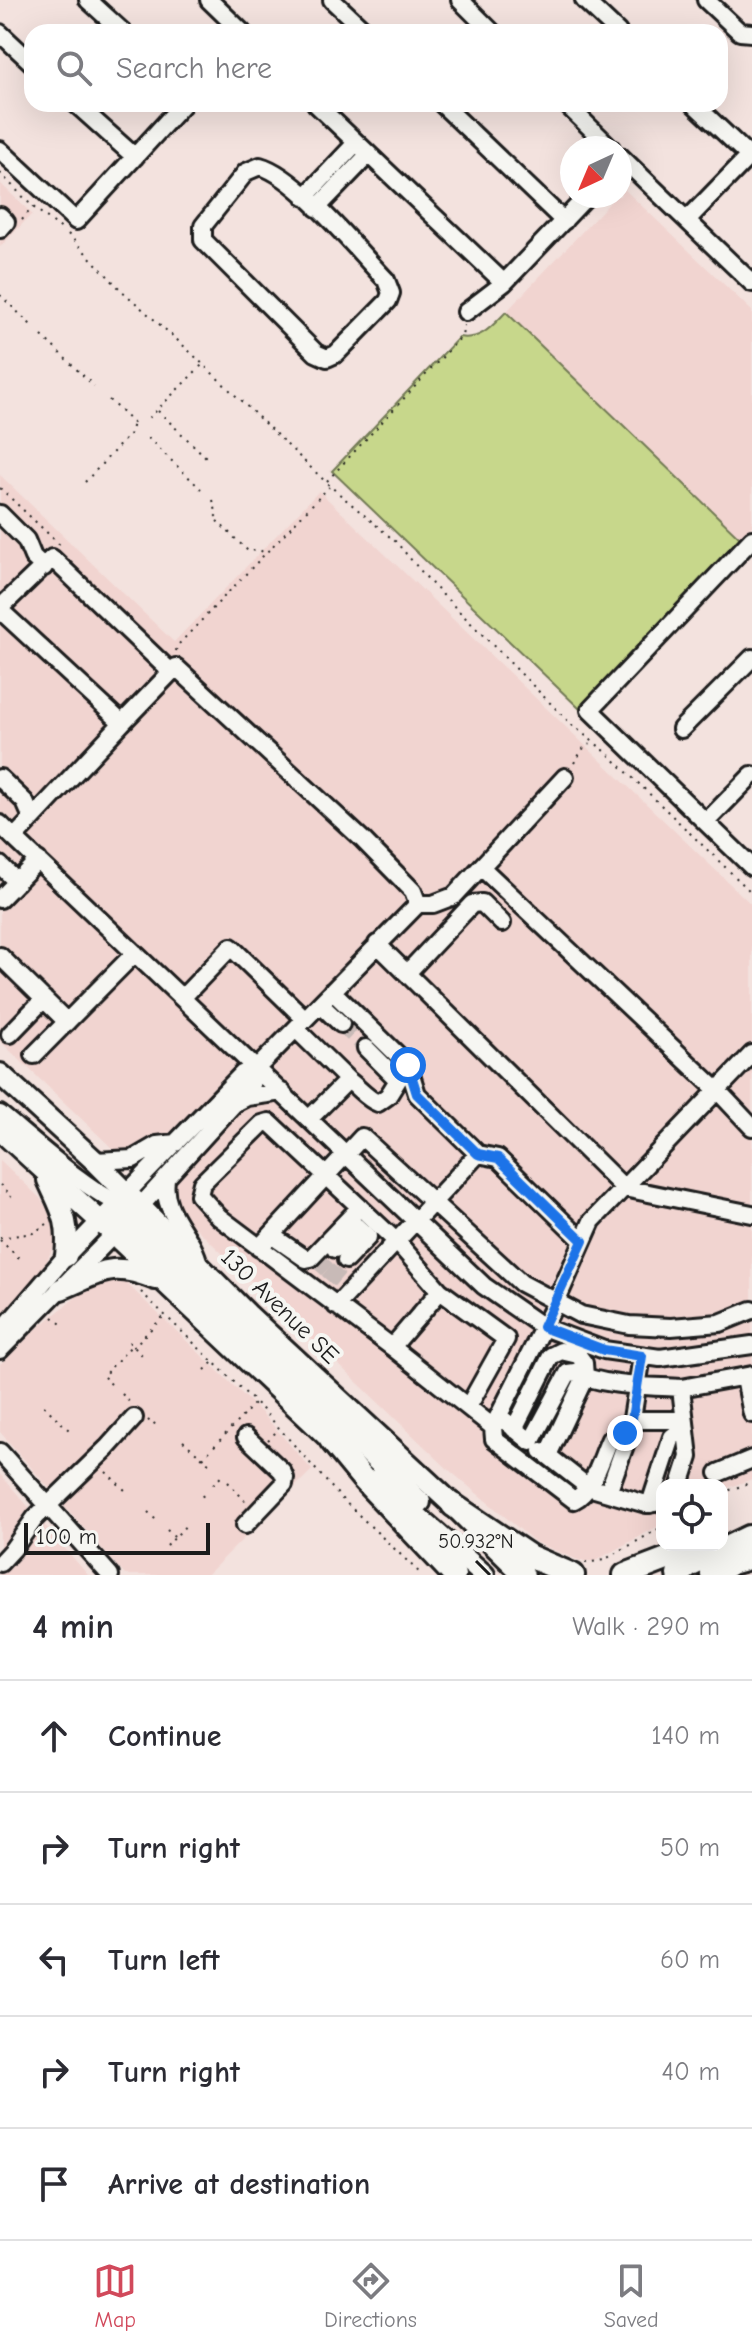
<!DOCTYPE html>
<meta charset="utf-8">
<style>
body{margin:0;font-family:"Comic Neue",sans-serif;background:#f7f7f7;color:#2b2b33}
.controls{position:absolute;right:24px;bottom:24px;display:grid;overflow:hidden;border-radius:16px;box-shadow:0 8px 32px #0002}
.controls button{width:72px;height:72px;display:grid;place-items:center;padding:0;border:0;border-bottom:2px solid #e1e1e2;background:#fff;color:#2b2b33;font:40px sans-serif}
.compass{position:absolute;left:560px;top:136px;width:72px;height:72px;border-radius:50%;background:#fff;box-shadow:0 8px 32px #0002;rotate:224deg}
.scale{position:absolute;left:24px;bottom:20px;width:186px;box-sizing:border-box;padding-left:8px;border:4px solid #1c1c1c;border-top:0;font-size:22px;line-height:28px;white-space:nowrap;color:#1c1c1c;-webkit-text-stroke:6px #f6f6f2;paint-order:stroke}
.stop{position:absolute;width:24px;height:24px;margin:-18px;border:6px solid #1a73e8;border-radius:50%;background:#fff}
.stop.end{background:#1a73e8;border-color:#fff;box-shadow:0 2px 8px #0008}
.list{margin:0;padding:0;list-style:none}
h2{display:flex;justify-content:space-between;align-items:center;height:104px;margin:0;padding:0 32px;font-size:34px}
h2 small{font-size:26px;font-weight:400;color:#7c7c81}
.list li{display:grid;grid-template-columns:52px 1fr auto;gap:24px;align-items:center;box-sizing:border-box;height:112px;padding:0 32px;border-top:2px solid #e1e1e2}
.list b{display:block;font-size:30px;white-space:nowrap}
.list em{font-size:26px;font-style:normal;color:#7c7c81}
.icon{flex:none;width:44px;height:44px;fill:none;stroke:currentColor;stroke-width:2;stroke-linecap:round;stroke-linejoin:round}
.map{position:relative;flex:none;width:752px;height:1575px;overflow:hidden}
.search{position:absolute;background:#fff;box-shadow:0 8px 32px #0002;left:24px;right:24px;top:24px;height:88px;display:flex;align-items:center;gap:20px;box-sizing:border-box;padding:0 28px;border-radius:24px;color:#7c7c81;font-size:30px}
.sheet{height:664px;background:#fff}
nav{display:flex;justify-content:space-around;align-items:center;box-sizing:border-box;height:112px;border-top:2px solid #e1e1e2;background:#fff;font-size:22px;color:#7c7c81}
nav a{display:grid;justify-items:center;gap:4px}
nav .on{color:#d1495b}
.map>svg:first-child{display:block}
.built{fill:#f1d4d0}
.green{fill:#c7d78b;stroke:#727a54;stroke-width:2}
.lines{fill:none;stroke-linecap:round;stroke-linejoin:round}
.minor-tunnel{stroke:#c8bab7;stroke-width:16;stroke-dasharray:16 8;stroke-linecap:butt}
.minor-casing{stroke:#1c1c1c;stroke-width:22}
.major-casing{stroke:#1c1c1c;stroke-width:26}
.highway-casing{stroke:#1c1c1c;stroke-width:28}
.path{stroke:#1c1c1c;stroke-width:2;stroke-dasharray:2 6;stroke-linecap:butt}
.minor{stroke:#f6f6f2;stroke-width:16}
.major{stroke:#f6f6f2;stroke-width:20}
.highway{stroke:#f6f6f2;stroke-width:22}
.route{stroke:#1a73e8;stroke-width:10}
.ticks{fill:none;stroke:#1c1c1c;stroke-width:3}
.labels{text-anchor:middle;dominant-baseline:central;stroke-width:8;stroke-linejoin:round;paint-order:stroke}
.street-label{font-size:24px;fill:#1c1c1c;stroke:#f6f6f2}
.ticks-label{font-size:20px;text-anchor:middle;fill:#1c1c1c;stroke:#f6f6f2;stroke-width:8;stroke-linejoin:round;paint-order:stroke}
</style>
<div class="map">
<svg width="752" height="1575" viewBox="0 0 752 1575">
<rect width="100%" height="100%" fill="#f3e2de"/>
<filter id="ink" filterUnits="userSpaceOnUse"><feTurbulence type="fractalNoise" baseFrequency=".0125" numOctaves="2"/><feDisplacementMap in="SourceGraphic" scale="16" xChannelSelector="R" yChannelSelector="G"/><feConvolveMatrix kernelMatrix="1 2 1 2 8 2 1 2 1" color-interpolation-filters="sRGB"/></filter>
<g filter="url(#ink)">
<path class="built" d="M0 183 32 214 0 247Z
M623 188 752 311V526L740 538 506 312 616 196H620Z
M0 475 174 642 319 491 752 905V1479L722 1490V1485H662V1524L595 1561H580L535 1542 449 1470 0 1041Z
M0 1160 40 1198 52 1216 56 1231 55 1243 44 1267 0 1319Z
M122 1279 262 1413 312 1470 207 1575H125L0 1432V1364L34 1331 90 1286 97 1281Z
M0 1474 88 1575H0Z"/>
<path class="green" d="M506 312 740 538 580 709 332 471 459 337C481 341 492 326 506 312Z"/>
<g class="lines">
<path class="minor-tunnel" d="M341 1024 366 1048
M316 1270 335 1249
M328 1281 346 1260"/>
<g class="minor-casing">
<path id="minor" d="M88 0 123 32
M209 0 242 32
M332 0 366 32
M460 0 492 32
M584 0 618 32
M706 0 740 32 752 33
M0 33 32 63
M76 104 135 157
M316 104 504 283
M442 104 564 221
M566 104 611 148
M694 104 749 156
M0 150 76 221 183 104
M620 156 752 283
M260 166C297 176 357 250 386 280L391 293 388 301 336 354 327 358 316 353 203 240V226L246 172Z
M305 197 356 143
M317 208 368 155
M0 216 6 222 0 229
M687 220 752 153
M466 312 504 283 587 196
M0 514 26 540 33 557 44 567
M752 539 590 710 752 867
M0 608 52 558 171 672
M0 610 122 723 14 838 0 824
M122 723 176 667 363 840 413 891 418 904
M681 729 752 658
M0 778 25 802 32 818
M706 822 752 775
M14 838 484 1286 543 1327 604 1350 660 1358 752 1345
M0 865 17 882
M481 867 718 1091 752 1127
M0 899 38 860
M377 944 624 1188 752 1214
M0 956 67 1022
M407 973 472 904 482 903 502 923
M332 991 408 1065 417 1094 478 1154 498 1158 583 1241
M183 997 231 947 305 1019
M320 1004 341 1024
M296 1029 348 1080 310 1118
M10 1034 44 999
M34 1055 135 953
M348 1080C358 1087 367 1099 378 1103L388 1096 398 1080 366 1048
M237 1102 247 1097 282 1092
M0 1114C25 1134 100 1203 127 1205
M95 1161 133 1159 157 1145 176 1143
M166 1180C161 1214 193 1234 199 1265
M271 1235 306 1259 311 1258 360 1207
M259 1248 362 1137 521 1283 581 1315 629 1325 671 1327 720 1323 752 1310
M335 1249 356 1226 368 1237 346 1260
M336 1306 478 1154
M0 1333 66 1256 242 1074 257 1068 418 904H433L454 896 565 777
M392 1347 440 1291
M0 1350 127 1221 252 1084 257 1068
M745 1378 752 1414
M681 1388 752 1375
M468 1407 506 1339 440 1291 398 1243 269 1122 262 1124 202 1183 199 1195 219 1217 392 1347 493 1427
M499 1416 531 1442 568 1373 575 1372C602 1387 650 1386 681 1388L689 1457 680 1485
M633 1420H684
M514 1429 551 1356 561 1351 578 1355 584 1363 585 1377 548 1455
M630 1431 610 1439C601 1458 594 1490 574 1500L494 1439 493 1427 556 1302 592 1221 752 1054
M542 1451 588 1487 646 1504 662 1502
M0 1452 110 1575
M718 1473 752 1459
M608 1493 630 1431 642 1356
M650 1504 672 1437 676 1434H685
M245 1525 284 1484 285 1478 282 1471 246 1437
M0 1563 13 1549 35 1518 107 1448 134 1418"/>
</g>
<g class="major-casing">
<path id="major" d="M0 1074 95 1161 247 1314 453 1505 524 1575
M0 1130 100 1221 343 1451
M48 1180C62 1211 70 1221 66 1256
M100 1221 115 1216 127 1221 420 1502
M61 1289C102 1272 111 1261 155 1279
M376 1480 484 1575"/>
</g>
<g class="highway-casing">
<path id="highway" d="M331 1440 364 1480 454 1575
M453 1505 529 1556 573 1575
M625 1575 690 1550 711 1545
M678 1575 689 1566 749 1537
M712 1575 731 1563 752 1557"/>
</g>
<path class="path" d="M0 173 33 207 63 230
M22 220 33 207
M68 234 120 289 186 348 330 486 396 542 432 584 572 725 605 751 752 893
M0 295 31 325
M42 336 94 386
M109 400 135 425
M158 411 209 460
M149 418 202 365
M148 438 201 489
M327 481 462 336 464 325
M85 482 129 435 133 424
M0 488 60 545
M213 500 217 515 214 518 248 551 260 550 265 554
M176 651 177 646 329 487
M574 763 585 746 594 743
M0 1185 11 1196 10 1197
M0 1238 33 1233 47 1224
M0 1240 22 1261
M141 1292 263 1410 342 1499 422 1575
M53 1317 61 1324
M129 1342 146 1359
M133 1347 164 1316
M205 1370 213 1362
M111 1384 103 1376 132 1345
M122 1394 131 1404
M44 1406 69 1430
M148 1420 153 1425 158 1420
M268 1440 278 1430
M183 1441 211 1465
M203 1458 255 1403
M106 1472 128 1493
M228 1482 248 1504
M213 1484 222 1476
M722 1493 752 1482
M202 1495 206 1502
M148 1512 157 1521
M167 1530 175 1538
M167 1546 188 1523
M585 1563 604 1560 662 1527"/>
<use href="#minor" class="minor"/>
<use href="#major" class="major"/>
<use href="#highway" class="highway"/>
</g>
</g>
<g class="lines" filter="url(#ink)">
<path class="route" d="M408 1065 417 1094 478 1154 498 1158 583 1241 543 1327 604 1350 642 1356 630 1431 625 1433"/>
</g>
<path class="ticks" d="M476 1561 490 1575"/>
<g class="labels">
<g class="street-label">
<text transform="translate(280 1306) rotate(44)">130 Avenue SE</text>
</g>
</g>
<g class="ticks-label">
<text x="476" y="1548">50.932°N</text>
</g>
</svg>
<div class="controls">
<button><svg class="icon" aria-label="locate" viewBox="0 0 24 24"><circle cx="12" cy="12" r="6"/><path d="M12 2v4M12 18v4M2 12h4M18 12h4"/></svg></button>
</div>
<svg class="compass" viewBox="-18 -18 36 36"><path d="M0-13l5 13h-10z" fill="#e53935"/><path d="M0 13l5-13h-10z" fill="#7c7c81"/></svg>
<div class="scale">100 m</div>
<div class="stop" style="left:408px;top:1065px"></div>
<div class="stop end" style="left:625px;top:1433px"></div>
<div class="search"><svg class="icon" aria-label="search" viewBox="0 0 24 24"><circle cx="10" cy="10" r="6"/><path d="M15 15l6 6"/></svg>Search here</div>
</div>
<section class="sheet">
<h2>4 min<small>Walk · 290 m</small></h2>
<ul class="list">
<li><svg class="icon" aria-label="ahead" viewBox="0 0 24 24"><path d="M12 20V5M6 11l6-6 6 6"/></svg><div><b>Continue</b></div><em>140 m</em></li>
<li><svg class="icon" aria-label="right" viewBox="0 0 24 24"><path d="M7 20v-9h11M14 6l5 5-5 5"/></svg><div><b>Turn right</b></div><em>50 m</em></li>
<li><svg class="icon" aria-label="left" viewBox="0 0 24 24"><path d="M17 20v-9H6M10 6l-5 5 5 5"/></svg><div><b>Turn left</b></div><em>60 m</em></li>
<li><svg class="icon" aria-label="right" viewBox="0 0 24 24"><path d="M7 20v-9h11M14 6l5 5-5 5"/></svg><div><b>Turn right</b></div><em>40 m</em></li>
<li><svg class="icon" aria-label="arrive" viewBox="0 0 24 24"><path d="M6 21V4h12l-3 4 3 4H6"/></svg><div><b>Arrive at destination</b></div></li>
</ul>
</section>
<nav>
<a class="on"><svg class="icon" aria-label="map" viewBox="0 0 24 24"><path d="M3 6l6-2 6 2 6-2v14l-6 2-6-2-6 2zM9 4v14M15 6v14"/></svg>Map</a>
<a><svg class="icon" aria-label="directions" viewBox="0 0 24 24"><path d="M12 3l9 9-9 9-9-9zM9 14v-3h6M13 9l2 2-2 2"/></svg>Directions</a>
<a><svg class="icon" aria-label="saved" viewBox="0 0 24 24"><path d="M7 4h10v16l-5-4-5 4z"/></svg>Saved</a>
</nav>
